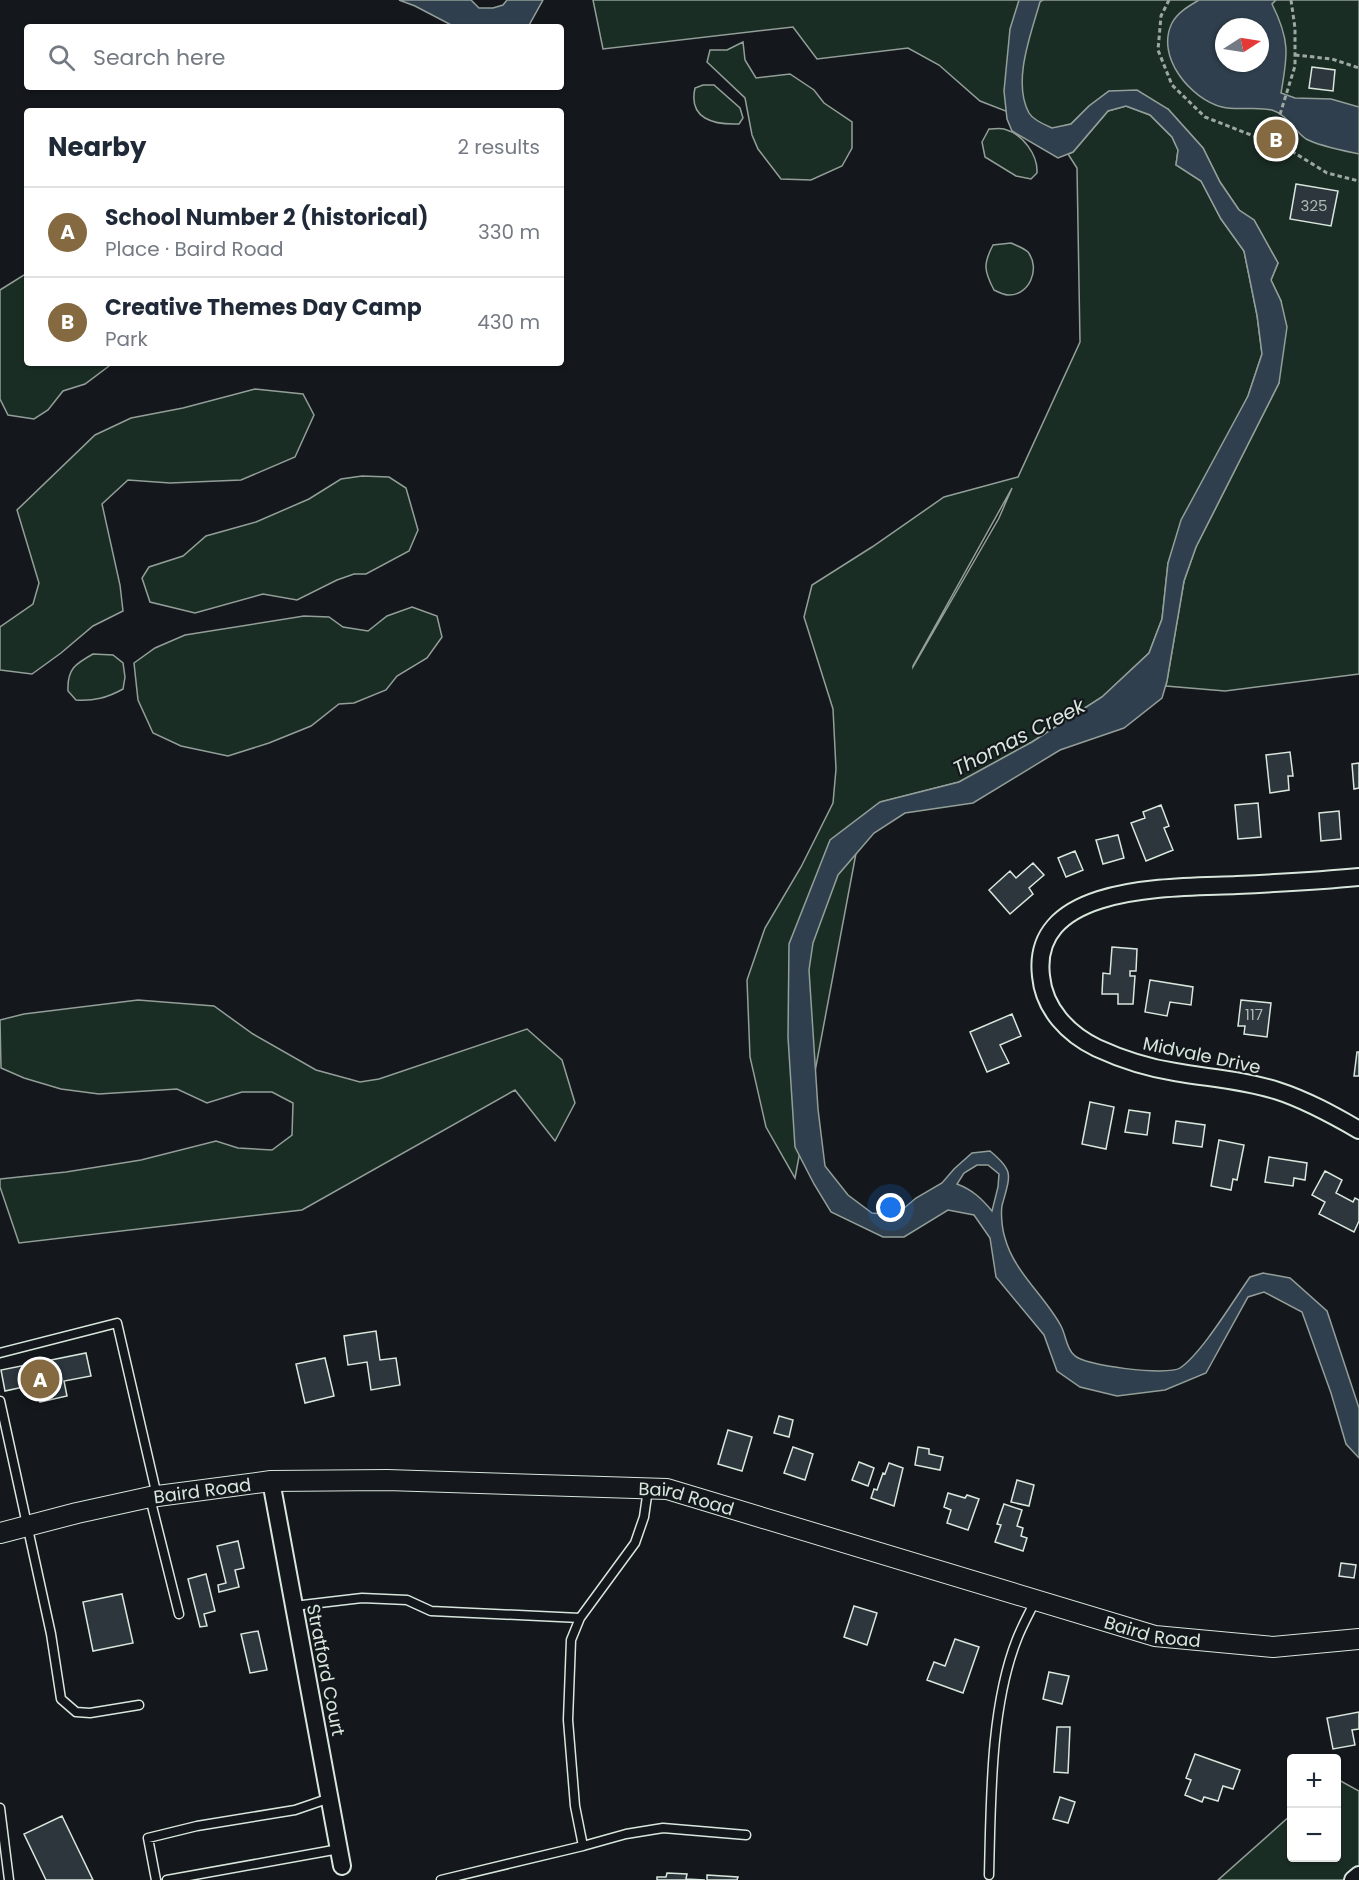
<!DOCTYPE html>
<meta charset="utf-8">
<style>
body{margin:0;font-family:Poppins,sans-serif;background:#f6f6f7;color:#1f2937}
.controls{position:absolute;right:18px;bottom:18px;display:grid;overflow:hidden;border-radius:6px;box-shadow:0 2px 4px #0004}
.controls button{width:54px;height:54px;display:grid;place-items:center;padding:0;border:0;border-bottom:2px solid #e0e1e3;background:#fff;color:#1f2937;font:30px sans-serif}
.compass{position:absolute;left:1215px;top:18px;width:54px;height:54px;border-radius:50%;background:#fff;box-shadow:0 2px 4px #0004;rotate:78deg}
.you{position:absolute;left:891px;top:1208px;width:21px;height:21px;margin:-15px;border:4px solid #fff;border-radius:50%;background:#1a73e8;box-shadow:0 0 0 9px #1a73e833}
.badge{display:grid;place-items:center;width:39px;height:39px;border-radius:50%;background:#846941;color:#fff;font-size:20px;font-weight:700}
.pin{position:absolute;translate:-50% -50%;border:3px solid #fff;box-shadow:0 2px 6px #0006}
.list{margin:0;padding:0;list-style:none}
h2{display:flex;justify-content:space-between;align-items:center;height:78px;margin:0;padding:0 24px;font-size:26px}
h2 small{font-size:20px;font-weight:400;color:#747a83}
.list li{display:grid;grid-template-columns:39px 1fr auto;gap:18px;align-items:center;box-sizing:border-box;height:90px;padding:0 24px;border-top:2px solid #e0e1e3}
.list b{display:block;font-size:22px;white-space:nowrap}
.list p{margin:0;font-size:20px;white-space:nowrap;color:#747a83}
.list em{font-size:20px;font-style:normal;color:#747a83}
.icon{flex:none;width:33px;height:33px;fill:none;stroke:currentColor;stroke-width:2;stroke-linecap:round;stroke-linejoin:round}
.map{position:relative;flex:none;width:1359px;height:1880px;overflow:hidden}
.search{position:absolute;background:#fff;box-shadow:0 2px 4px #0004;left:24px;top:24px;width:540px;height:66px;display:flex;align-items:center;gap:15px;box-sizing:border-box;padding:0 21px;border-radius:6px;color:#747a83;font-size:22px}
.panel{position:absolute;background:#fff;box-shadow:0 2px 4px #0004;left:24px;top:108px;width:540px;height:258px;border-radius:6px}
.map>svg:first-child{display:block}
.green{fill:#1a2d24;stroke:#939e99;stroke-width:1.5;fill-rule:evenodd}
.water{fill:#2f3f4d;stroke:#939e99;stroke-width:1.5;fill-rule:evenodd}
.building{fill:#2c363c;stroke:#d8e6dc;stroke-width:1.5}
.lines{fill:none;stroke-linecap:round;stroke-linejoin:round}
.service-casing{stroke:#d8e6dc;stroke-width:11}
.minor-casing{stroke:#d8e6dc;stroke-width:20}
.tertiary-casing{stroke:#d8e6dc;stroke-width:22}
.path{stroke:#9da8a2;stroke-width:3;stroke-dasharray:4.5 3;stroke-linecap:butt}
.service{stroke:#14181c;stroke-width:8}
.minor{stroke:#14181c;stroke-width:16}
.tertiary{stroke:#14181c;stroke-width:20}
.labels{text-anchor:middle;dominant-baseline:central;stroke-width:4.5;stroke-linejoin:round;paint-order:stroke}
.number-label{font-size:15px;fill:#adbab4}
.street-label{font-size:18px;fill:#d8e6dc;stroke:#14181c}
.water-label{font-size:20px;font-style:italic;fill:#d8e6dc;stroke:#14181c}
</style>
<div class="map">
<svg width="1359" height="1880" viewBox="0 0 1359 1880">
<rect width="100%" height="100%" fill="#14181c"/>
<path class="green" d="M593 0H1359V674L1225 691 1166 686 1184 581 1196 547 1279 383 1281 301 1271 280 1278 263 1254 220 1239 210 1220 182 1203 148 1168 109 1109 91 1089 106 1071 124 1052 129 980 101 939 65 908 48 817 59 793 27 603 49ZM1224 27H1260V63H1224Z
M743 42 745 60 756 78 790 74 814 90 824 103 852 122V148L842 166 811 180 781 179 758 149 752 135 745 98 707 62 710 50H727Z
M703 85H714L740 108 743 118 739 124C714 125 688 119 695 88Z
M1126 106 1150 115 1172 137 1178 150 1176 165 1201 181 1221 219 1244 251 1257 315 1262 354 1248 396 1168 563 1162 619 1149 653 1102 697 1032 742 959 782 881 802 863 816 795 1178 766 1127 750 1057 747 980 765 928 801 867 833 803 836 769 833 709 804 617 812 585 872 547 944 497 1018 477 1080 342 1077 168 1068 154 1073 152 1108 111ZM1012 488 999 518 913 667V666Z
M989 129C994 129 1000 128 1004 129 1023 134 1038 155 1037 173L1031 179 1016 176 985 157 982 142Z
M1011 243C1017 246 1024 248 1028 252 1041 269 1029 296 1008 295 1004 295 998 292 994 290 984 271 983 264 993 245Z
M27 273V363H113L85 384 63 391 48 410 34 419 8 415 0 399V290Z
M255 389 303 394 314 415 295 457 241 480 170 483 128 480 102 504 120 585 123 611 93 626 61 653 32 674 0 670V627L33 604 39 583 17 510 95 435 131 418 183 408Z
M362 476 389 477 406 488 418 530 409 551 366 574H354L337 580 297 600 263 594 195 613 150 602 142 578 149 567 183 556 206 536 256 522 309 499 341 479Z
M412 607 437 616 442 637 427 658 397 676 386 690 354 703 339 704 311 726 269 743 228 756 181 746 153 733 138 700 134 663 155 648 185 635 304 616 329 617 343 627 368 631 387 616Z
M93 654 113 655 123 663 125 677 123 689C107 698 94 701 76 700L68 691C67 669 75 664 93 654Z
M138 1000 214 1006 253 1034 316 1070 360 1082 379 1079 527 1029 562 1060 575 1103 555 1141 515 1090 302 1210 19 1243 0 1187V1179L66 1172 141 1160 216 1141 238 1148 272 1150 292 1135 293 1103 272 1092H242L207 1103 177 1089 99 1094 61 1089 24 1078 1 1068 0 1020 24 1014Z
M1337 1779 1359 1791V1880H1218L1291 1815 1292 1858H1336Z"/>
<path class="water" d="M399 0H471L479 8H493L503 5 507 0H543L528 27H455L415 6Z
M1019 0H1043L1040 2C1031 34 1012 82 1029 113 1033 120 1045 125 1052 128L1071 124 1089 106 1109 91 1137 90 1168 109 1203 148 1220 182 1239 210 1254 220 1278 263 1271 280 1281 301 1287 327 1279 383 1196 547 1184 581 1167 681 1162 698 1124 728 1060 750 973 803 905 813 874 833 838 875 813 943 809 970 818 1109 825 1166 848 1195 872 1213 896 1215 916 1198 942 1183 954 1169 972 1153 990 1151C1013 1170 1011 1174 1003 1202 1000 1210 1002 1229 1005 1238 1014 1272 1045 1296 1061 1326 1066 1335 1066 1348 1074 1355 1083 1366 1168 1376 1180 1368 1202 1353 1233 1301 1250 1277L1263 1273 1290 1278 1327 1311 1359 1408V1458L1346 1444 1331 1393 1302 1312 1264 1292 1248 1297 1206 1373 1165 1390 1117 1396 1080 1387 1057 1371 1044 1335 996 1277 990 1238 974 1215 948 1210 904 1237H883L831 1212 814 1184 795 1147 788 1037 789 944 830 840 880 802 959 782 1032 742 1102 697 1149 653 1162 619 1168 563 1181 520 1248 396 1262 354 1257 315 1244 251 1221 219 1201 181 1176 165 1178 150 1172 137 1150 115 1126 106 1108 111 1073 152 1058 158 1012 131 1007 119 1004 91 1010 29ZM977 1165H988L999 1174 998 1187 992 1211C982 1199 973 1190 957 1184L964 1173Z
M1199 0H1276L1272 4C1290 40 1288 54 1281 93L1295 98 1331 99 1359 107V154C1345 151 1319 146 1306 139 1293 130 1288 115 1272 110 1256 106 1238 111 1222 107 1191 99 1155 57 1172 23 1178 12 1189 6 1199 0ZM1224 27H1260V63H1224Z"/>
<path class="building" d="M1312 67 1335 70 1333 91 1309 88Z
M1296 184 1338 191 1331 226 1290 219Z
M1290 752 1293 776H1288L1289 790 1270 793 1266 755Z
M1359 763V788L1354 789 1352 764Z
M1258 803 1261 837 1238 839 1235 805Z
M1161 805 1169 826 1164 828 1173 850 1146 861 1131 823 1145 818 1143 812Z
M1339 811 1341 839 1321 841 1319 813Z
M1118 835 1124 858 1103 864 1096 840Z
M1075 851 1083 870 1066 877 1058 858Z
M1033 863 1044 875 1029 888 1033 894 1010 914 989 890 1010 871 1016 878Z
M1112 947 1137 949 1136 971H1130V976H1135L1133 1004H1118V994H1102L1103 973 1110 974Z
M1150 980 1193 987 1191 1005 1170 1002 1167 1016 1145 1012Z
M1241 1000 1271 1003 1267 1037 1244 1034 1245 1026H1238Z
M1012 1014 1021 1036 1000 1045 1009 1063 987 1072 970 1032Z
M1357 1052H1359V1076H1354Z
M1090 1102 1114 1107 1106 1149 1082 1144Z
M1129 1110 1150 1113 1147 1135 1125 1132Z
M1176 1121 1205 1125 1202 1147 1173 1143Z
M1219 1140 1244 1145 1237 1180 1233 1179 1231 1190 1211 1186Z
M1269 1157 1307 1163 1305 1180 1294 1178 1293 1186 1265 1182Z
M1325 1171 1342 1180 1336 1193 1353 1202 1355 1198 1359 1200V1221L1354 1232 1319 1214 1325 1202 1312 1195Z
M376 1331 380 1360 396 1358 400 1385 371 1390 367 1362 348 1365 344 1336Z
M86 1353 91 1376 64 1381 67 1396 40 1402 37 1384 5 1391 1 1370Z
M325 1358 334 1396 305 1403 296 1364Z
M779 1416 793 1420 789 1437 774 1433Z
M728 1430 752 1437 742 1471 718 1464Z
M793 1447 813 1454 805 1480 784 1473Z
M918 1447 929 1449V1454L943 1457 940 1470 915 1465Z
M859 1462 874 1468 868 1486 852 1480Z
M889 1463 903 1468 894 1506 871 1498 874 1489 877 1490 883 1473 885 1474Z
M1017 1480 1034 1485 1029 1506 1011 1502Z
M948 1493 965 1498 967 1495 979 1499 968 1530 947 1523 951 1510 944 1507Z
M1004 1504 1022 1510 1017 1526 1023 1528 1021 1536 1027 1538 1023 1551 995 1542 1001 1525 997 1524Z
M238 1541 244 1568 235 1570 239 1587 219 1592 218 1585 226 1583 217 1546Z
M1341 1563 1356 1565 1354 1578 1339 1576Z
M206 1574 215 1611 204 1614 207 1626 200 1627 188 1579Z
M122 1594 133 1643 93 1651 83 1602Z
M854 1606 877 1613 867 1645 844 1637Z
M258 1631 267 1670 250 1673 241 1634Z
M955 1639 979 1647 963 1693 927 1680 934 1662 945 1666Z
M1049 1672 1069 1676 1062 1704 1043 1699Z
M1359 1712V1729L1352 1730 1355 1745 1333 1749 1327 1718Z
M1057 1727H1070L1068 1773 1054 1772Z
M1195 1754 1240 1770 1233 1789 1223 1786 1218 1801 1204 1797 1202 1802 1185 1795 1191 1780 1186 1778Z
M1060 1797 1075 1802 1068 1823 1053 1819Z
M62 1816 93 1880H46L24 1834Z
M667 1873 687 1874 686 1879 705 1880H657V1877H666Z
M707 1875 738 1877 737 1880H707Z"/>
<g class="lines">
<g class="service-casing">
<path id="service" d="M0 1353 117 1323 157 1496
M0 1401 51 1634 61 1699 76 1712 90 1713 139 1705
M150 1498 179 1614
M294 1606 362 1598 407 1600 431 1611 580 1618 635 1543 644 1517 648 1489
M580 1618 571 1640 568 1720 575 1806 583 1846 626 1834 663 1828 746 1835
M0 1808 9 1880
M989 1875C991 1801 990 1707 1017 1639 1022 1626 1029 1614 1035 1601
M156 1880 148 1838 197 1826 295 1810 330 1798
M167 1880 339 1849
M441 1880 583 1846"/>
</g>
<g class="minor-casing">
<path id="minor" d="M1359 877C1318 881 1278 883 1237 885 1176 888 1030 882 1041 976 1044 1009 1068 1034 1097 1048 1121 1059 1149 1068 1175 1072 1209 1078 1244 1080 1278 1091 1306 1100 1333 1115 1359 1130
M271 1481 342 1866
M1353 1880 1359 1875"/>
</g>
<g class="tertiary-casing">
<g id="tertiary">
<path id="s1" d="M0 1533 77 1513 150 1497 271 1481 387 1480 667 1489 1155 1636 1273 1647 1359 1639"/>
</g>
</g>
<path class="path" d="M1169 0 1161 16 1158 50 1172 85 1205 117 1292 151
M1291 0 1295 28V66L1277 124 1293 152 1327 173 1359 181
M1295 55 1332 59 1359 68"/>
<use href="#service" class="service"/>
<use href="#minor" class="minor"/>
<use href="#tertiary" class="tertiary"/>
</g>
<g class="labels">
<g class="number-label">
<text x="1314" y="205">325</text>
<text x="1254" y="1014">117</text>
</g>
<g class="street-label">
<text transform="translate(1202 1055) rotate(12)">Midvale Drive</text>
<text stroke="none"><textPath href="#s1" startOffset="207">Baird Road</textPath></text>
<text stroke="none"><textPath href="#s1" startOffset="693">Baird Road</textPath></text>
<text stroke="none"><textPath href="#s1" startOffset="1179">Baird Road</textPath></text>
<text transform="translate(326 1670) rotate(79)">Stratford Court</text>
</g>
<g class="water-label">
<text transform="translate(1019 737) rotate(-27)">Thomas Creek</text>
</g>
</g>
</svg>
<div class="controls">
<button>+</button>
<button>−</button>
</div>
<svg class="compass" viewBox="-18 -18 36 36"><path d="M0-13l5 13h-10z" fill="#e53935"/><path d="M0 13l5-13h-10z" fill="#747a83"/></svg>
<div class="you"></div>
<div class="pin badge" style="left:40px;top:1379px">A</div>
<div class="pin badge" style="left:1276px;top:139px">B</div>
<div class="search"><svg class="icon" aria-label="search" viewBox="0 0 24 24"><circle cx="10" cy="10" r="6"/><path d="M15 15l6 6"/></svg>Search here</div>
<section class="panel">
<h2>Nearby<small>2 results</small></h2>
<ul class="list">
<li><span class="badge">A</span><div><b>School Number 2 (historical)</b><p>Place · Baird Road</p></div><em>330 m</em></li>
<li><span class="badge">B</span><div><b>Creative Themes Day Camp</b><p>Park</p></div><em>430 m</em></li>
</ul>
</section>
</div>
